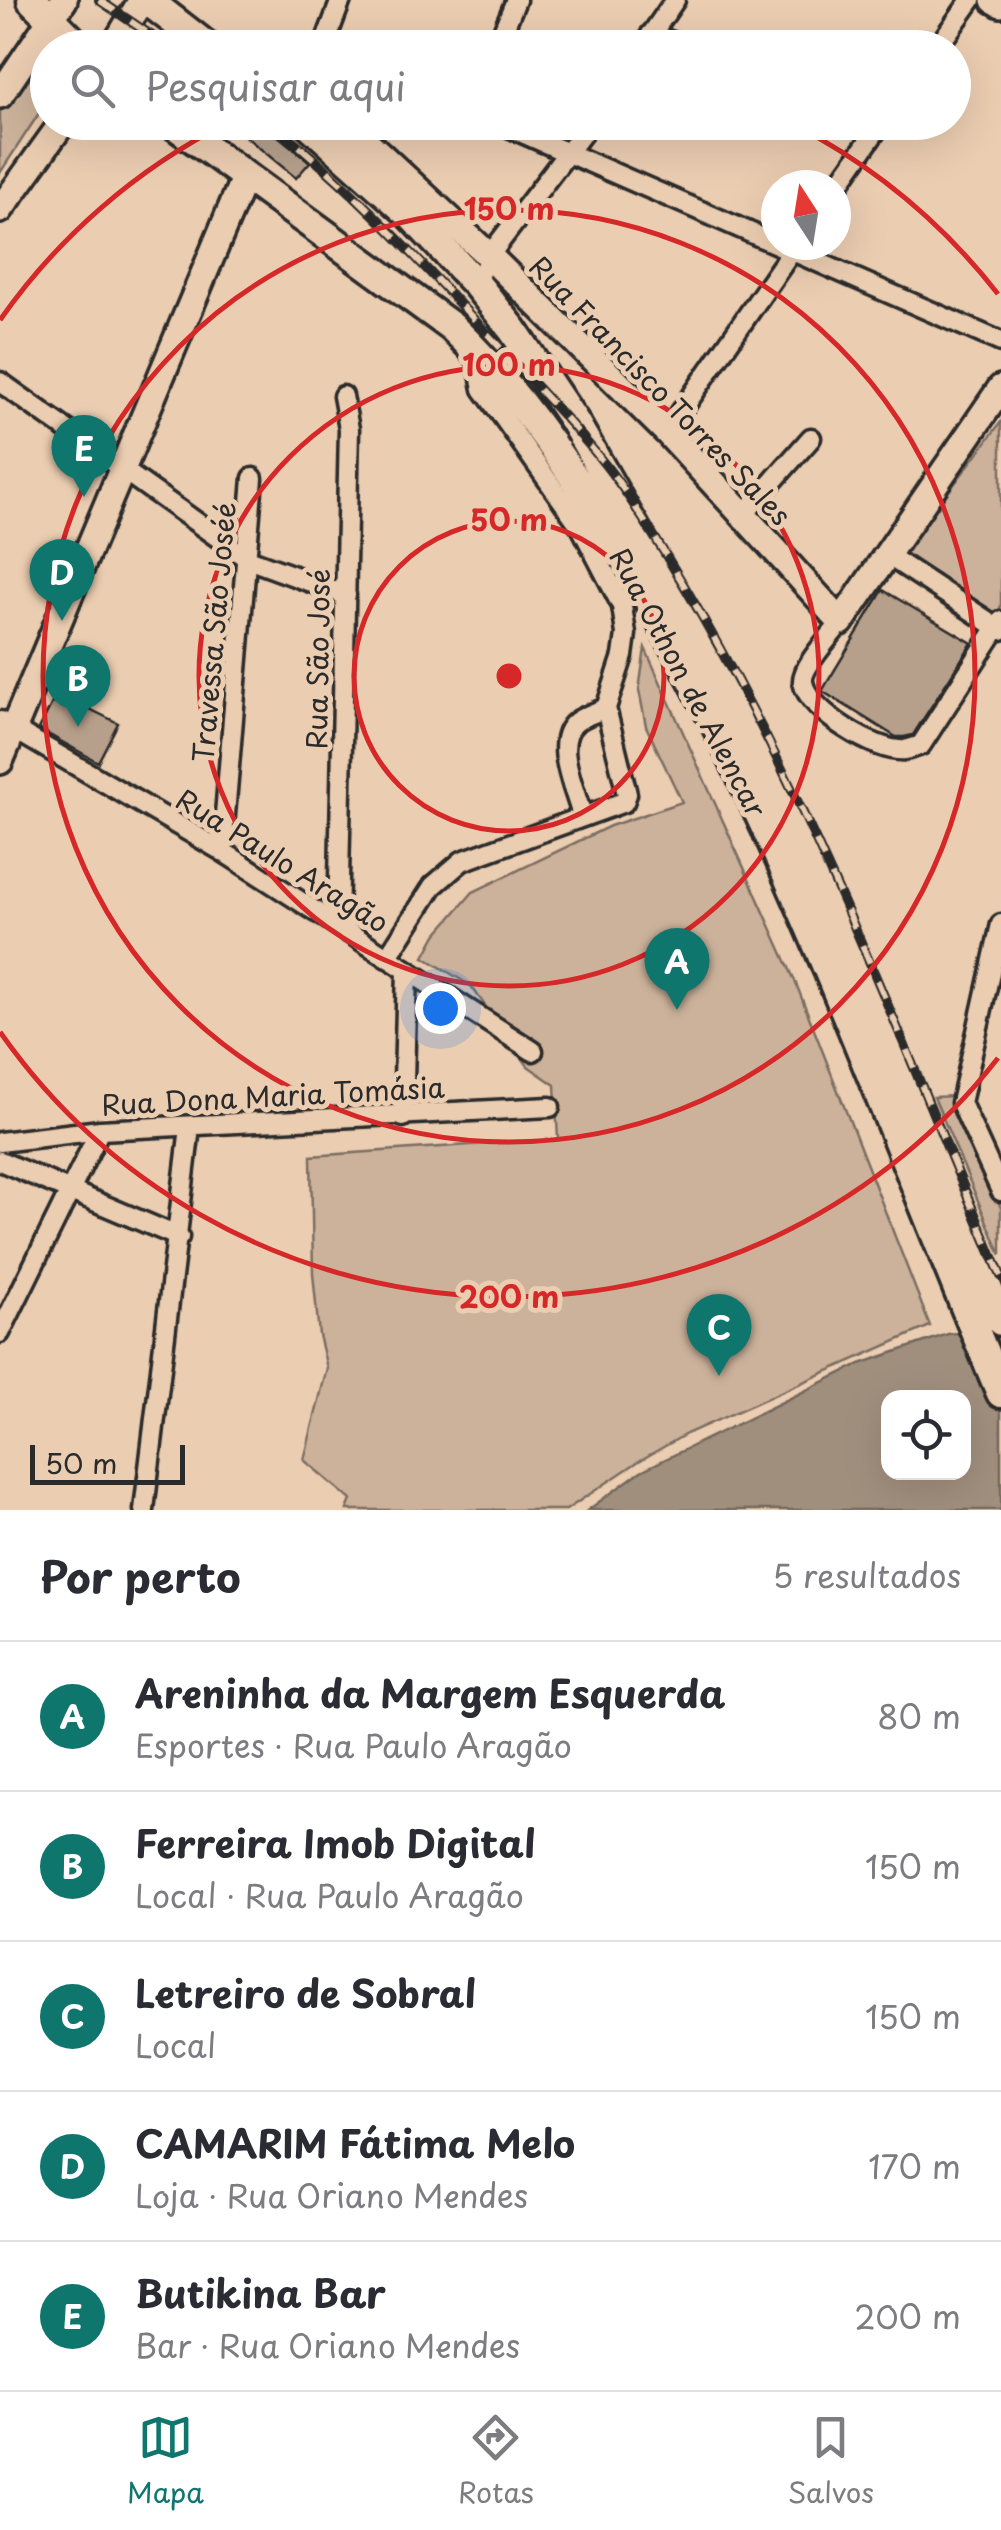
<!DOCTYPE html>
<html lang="pt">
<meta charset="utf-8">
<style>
body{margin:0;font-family:"Playpen Sans",sans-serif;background:#f7f7f7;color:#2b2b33}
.controls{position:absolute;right:30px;bottom:30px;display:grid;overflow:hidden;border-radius:20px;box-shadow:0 10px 40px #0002}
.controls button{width:90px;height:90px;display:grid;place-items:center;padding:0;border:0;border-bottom:2px solid #e1e1e2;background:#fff;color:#2b2b33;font:50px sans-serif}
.compass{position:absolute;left:761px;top:170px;width:90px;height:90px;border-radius:50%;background:#fff;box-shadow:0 10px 40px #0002;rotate:348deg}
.scale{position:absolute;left:30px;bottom:25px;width:155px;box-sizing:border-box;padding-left:10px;border:5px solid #2b2b2b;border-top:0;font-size:28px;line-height:35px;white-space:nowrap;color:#2b2b2b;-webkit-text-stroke:8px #ebcdb1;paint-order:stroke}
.you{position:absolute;left:440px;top:1008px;width:35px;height:35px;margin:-25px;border:8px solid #fff;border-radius:50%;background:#1a73e8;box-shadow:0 0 0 15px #1a73e833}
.badge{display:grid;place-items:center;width:65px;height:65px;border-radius:50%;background:#0f766e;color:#fff;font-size:32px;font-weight:700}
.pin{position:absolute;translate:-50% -82px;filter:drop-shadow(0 2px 5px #0008)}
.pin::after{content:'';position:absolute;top:52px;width:35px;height:30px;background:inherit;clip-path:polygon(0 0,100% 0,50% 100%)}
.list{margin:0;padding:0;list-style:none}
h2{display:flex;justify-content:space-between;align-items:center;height:130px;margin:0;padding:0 40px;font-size:42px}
h2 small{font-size:32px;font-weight:400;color:#7c7c81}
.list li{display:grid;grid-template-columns:65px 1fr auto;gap:30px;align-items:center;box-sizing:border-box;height:150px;padding:0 40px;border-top:2px solid #e1e1e2}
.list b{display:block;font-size:38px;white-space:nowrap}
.list p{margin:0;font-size:32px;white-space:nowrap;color:#7c7c81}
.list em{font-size:32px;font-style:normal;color:#7c7c81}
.icon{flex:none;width:55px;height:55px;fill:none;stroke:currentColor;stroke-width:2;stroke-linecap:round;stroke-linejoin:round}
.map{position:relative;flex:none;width:1001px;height:1510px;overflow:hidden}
.search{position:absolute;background:#fff;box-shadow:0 10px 40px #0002;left:30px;right:30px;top:30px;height:110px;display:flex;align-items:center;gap:25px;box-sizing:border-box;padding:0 35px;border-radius:55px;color:#7c7c81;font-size:38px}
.sheet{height:880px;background:#fff}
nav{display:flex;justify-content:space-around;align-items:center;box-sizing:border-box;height:140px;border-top:2px solid #e1e1e2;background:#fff;font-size:28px;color:#7c7c81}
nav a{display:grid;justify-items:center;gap:5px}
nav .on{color:#0f766e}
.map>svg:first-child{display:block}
.green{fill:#ccb29b;stroke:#7c6e63;stroke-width:2.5}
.water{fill:#a18f7e;stroke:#72675d;stroke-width:2.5;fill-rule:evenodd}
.building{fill:#b6a08c;stroke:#2b2b2b;stroke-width:2.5}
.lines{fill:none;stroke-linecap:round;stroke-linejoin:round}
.street-casing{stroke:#2b2b2b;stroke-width:25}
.secondary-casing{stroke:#2b2b2b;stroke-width:32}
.primary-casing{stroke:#2b2b2b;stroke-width:35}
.street{stroke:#ebcdb1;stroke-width:18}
.secondary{stroke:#ebcdb1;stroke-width:25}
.primary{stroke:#ebcdb1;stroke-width:28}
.rail-casing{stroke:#2b2b2b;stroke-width:10}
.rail{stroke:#ebcdb1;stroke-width:6;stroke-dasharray:19;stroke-linecap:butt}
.ring{fill:none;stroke:#d62828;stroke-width:5}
.labels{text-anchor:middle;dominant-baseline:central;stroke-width:10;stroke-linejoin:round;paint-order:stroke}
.street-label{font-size:28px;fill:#2b2b2b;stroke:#ebcdb1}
.centre{fill:#d62828;stroke:#ebcdb1;stroke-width:5}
.ring-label{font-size:30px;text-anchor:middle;font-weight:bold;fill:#d62828;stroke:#ebcdb1;stroke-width:10;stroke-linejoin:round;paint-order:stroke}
</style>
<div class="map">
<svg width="1001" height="1510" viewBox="0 0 1001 1510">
<rect width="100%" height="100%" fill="#ebcdb1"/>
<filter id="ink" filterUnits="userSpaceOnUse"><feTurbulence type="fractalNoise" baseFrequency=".01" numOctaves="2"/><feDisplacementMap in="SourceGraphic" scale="20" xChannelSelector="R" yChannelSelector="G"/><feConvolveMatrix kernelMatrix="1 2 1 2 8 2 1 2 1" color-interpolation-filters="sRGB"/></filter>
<g filter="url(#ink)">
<path class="green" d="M51 37 64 47 48 48 47 101 0 173V112Z
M1001 422V606L997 614 901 555Z
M645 648 795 981 930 1326 686 1434 639 1461 566 1510H347L351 1500 304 1460 327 1368 319 1335 313 1273 311 1156 558 1139 555 1085 528 1066 471 986 424 957 436 935 473 892 610 826 682 802 646 726 639 690Z
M955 1096 1001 1208V1255L934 1097Z"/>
<path class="water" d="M1001 1329V1510H588L641 1471 860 1364 948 1334ZM888 1398H964V1472H888Z"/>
<path class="building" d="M228 122H261L310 162 296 178Z
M883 590 972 643 913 735 904 737H896L822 691Z
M57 693 118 723 98 762 39 729Z"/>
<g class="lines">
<g class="street-casing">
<path id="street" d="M651 34 688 48
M323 48 341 0
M496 48 516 0
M642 48 675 0
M937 48 971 0
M497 122 1001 342
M836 188 882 122
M485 267 489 256 591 122
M0 382 248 559 346 595
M667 432 796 245
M743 515 811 438
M889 556 1001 630
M841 622C832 635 801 667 803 682 808 711 877 753 905 750 911 749 915 747 921 745L1001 621
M0 721 222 851 533 1051
M582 816C576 791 551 742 576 722 584 716 597 712 606 708
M222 851 253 478
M338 924 349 429 343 396
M1001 924 961 1103 1001 1191
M387 958 433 886 462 861 624 802 627 794 606 708 623 656 626 634 622 606 581 527 483 389 476 353
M403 1117 407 970
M0 1142 100 1130 550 1107
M0 1161 179 1237
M0 1333 100 1130
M144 1510 190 1127"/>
</g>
<g class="secondary-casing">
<path id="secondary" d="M994 0 1001 4
M113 48 142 0
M0 95 64 0
M345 122 489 256 667 432 841 622 1001 388
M0 210 63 122
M0 761 244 178"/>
</g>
<g class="primary-casing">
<path id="primary" d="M32 0 80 48
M147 0 209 48
M171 122 452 327C525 397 581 485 632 571 787 830 883 1116 1001 1393
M307 122 411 215 477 285 513 330 574 421 687 620 786 808 1001 1321"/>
</g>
<use href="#street" class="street"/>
<use href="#secondary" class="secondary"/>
<use href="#primary" class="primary"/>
<g class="rail-casing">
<path id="rail" d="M99 0 170 48
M270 122C358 192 432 274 507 355 548 400 592 443 626 493 788 735 887 1009 1001 1276"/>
</g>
<use href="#rail" class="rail"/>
</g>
</g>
<g class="ring">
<circle cx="509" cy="676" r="155"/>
<circle cx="509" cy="676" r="310"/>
<circle cx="509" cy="676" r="466"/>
<path d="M998 1058A621 621 0 0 1 0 1032M0 320A621 621 0 0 1 227 123M791 123A621 621 0 0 1 998 294"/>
</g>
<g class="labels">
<g class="street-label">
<text transform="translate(661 390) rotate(46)">Rua Francisco Torres Sales</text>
<text transform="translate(213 632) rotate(-85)">Travessa São Joséé</text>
<text transform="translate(317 659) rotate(-89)">Rua São José</text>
<text transform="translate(689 682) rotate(62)">Rua Othon de Alencar</text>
<text transform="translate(283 860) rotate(32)">Rua Paulo Aragão</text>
<text transform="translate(273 1095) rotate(-3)">Rua Dona Maria Tomásia</text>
</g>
</g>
<circle cx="509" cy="676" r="15" class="centre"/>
<g class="ring-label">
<text x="509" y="220">150 m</text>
<text x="509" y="376">100 m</text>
<text x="509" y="531">50 m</text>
<text x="509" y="1308">200 m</text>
</g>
</svg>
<div class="controls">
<button><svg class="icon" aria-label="locate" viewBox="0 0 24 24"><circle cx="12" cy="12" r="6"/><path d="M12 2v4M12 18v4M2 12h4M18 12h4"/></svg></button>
</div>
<svg class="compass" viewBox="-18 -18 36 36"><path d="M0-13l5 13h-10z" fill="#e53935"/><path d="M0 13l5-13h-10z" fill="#7c7c81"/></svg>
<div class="scale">50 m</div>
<div class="you"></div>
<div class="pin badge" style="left:677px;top:1010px">A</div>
<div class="pin badge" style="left:78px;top:727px">B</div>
<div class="pin badge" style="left:719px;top:1376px">C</div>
<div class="pin badge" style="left:62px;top:621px">D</div>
<div class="pin badge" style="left:84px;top:497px">E</div>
<div class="search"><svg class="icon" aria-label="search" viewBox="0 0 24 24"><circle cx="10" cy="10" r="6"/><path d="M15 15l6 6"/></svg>Pesquisar aqui</div>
</div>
<section class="sheet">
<h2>Por perto<small>5 resultados</small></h2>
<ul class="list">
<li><span class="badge">A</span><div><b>Areninha da Margem Esquerda</b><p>Esportes · Rua Paulo Aragão</p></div><em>80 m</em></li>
<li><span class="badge">B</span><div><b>Ferreira Imob Digital</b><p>Local · Rua Paulo Aragão</p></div><em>150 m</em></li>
<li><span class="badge">C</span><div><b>Letreiro de Sobral</b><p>Local</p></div><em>150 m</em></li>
<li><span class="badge">D</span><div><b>CAMARIM Fátima Melo</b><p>Loja · Rua Oriano Mendes</p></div><em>170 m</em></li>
<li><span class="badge">E</span><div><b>Butikina Bar</b><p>Bar · Rua Oriano Mendes</p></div><em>200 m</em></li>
</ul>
</section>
<nav>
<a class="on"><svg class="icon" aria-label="map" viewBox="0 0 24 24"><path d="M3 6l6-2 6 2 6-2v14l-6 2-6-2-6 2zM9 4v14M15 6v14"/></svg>Mapa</a>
<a><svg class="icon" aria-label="directions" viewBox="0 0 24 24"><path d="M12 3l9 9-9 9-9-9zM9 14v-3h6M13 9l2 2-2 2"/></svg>Rotas</a>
<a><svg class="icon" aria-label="saved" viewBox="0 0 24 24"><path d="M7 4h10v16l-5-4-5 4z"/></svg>Salvos</a>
</nav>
